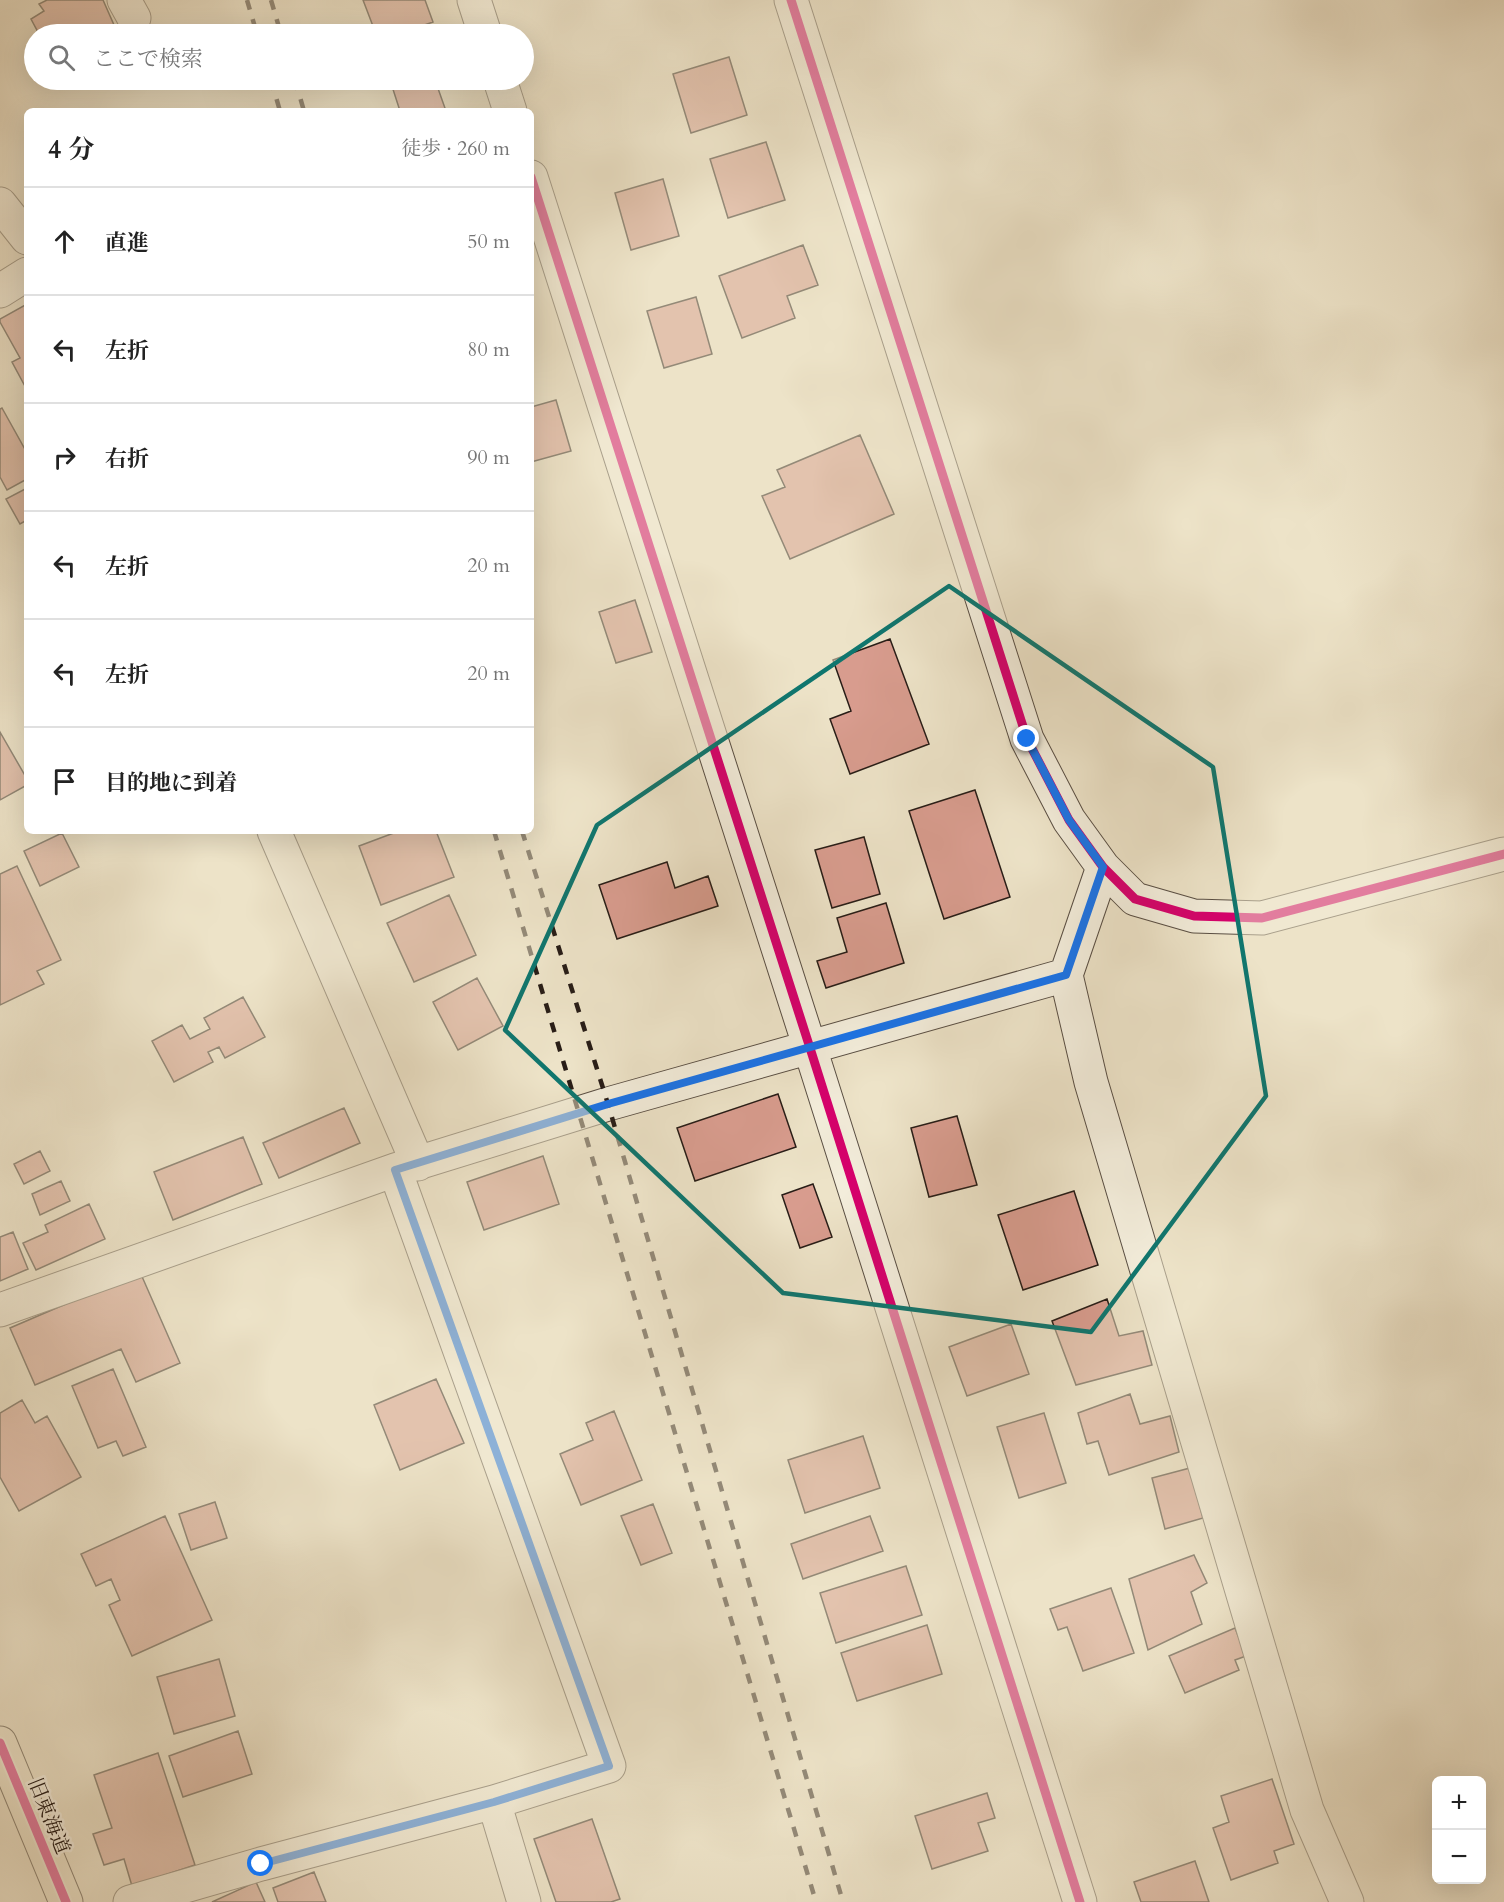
<!DOCTYPE html>
<html lang="ja">
<meta charset="utf-8">
<style>
body{margin:0;font-family:Cardo,"Noto Serif JP",serif;background:#f2f2f2;color:#222}
.controls{position:absolute;right:18px;bottom:18px;display:grid;overflow:hidden;border-radius:9px;box-shadow:0 6px 24px #0002}
.controls button{width:54px;height:54px;display:grid;place-items:center;padding:0;border:0;border-bottom:2px solid #e0e0e0;background:#fff;color:#222;font:30px sans-serif}
.stop{position:absolute;width:18px;height:18px;margin:-14px;border:4px solid #1a73e8;border-radius:50%;background:#fff}
.stop.end{background:#1a73e8;border-color:#fff;box-shadow:0 2px 6px #0008}
.list{margin:0;padding:0;list-style:none}
h2{display:flex;justify-content:space-between;align-items:center;height:78px;margin:0;padding:0 24px;font-size:26px}
h2 small{font-size:20px;font-weight:400;color:#767676}
.list li{display:grid;grid-template-columns:39px 1fr auto;gap:18px;align-items:center;box-sizing:border-box;height:108px;padding:0 24px;border-top:2px solid #e0e0e0}
.list b{display:block;font-size:22px;white-space:nowrap}
.list em{font-size:20px;font-style:normal;color:#767676}
.icon{flex:none;width:33px;height:33px;fill:none;stroke:currentColor;stroke-width:2;stroke-linecap:round;stroke-linejoin:round}
.map{position:relative;flex:none;width:1504px;height:1902px;overflow:hidden}
.search{position:absolute;background:#fff;box-shadow:0 6px 24px #0002;left:24px;top:24px;width:510px;height:66px;display:flex;align-items:center;gap:15px;box-sizing:border-box;padding:0 21px;border-radius:33px;color:#767676;font-size:22px}
.panel{position:absolute;background:#fff;box-shadow:0 6px 24px #0002;left:24px;top:108px;width:510px;height:726px;border-radius:9px}
.map>svg:first-child{display:block}
.building{fill:#d89c8e;stroke:#281d17;stroke-width:1.5}
.lines{fill:none;stroke-linecap:round;stroke-linejoin:round}
.minor-casing{stroke:#594e43;stroke-width:35}
.major-casing{stroke:#281d17;stroke-width:35}
.minor{stroke:#f3eddb;stroke-width:33}
.major{stroke:#ede3c8;stroke-width:33}
.rail{stroke:#281d17;stroke-width:4.5;stroke-dasharray:10 10;stroke-linecap:butt}
.cycleway-casing{stroke:#f3eddb;stroke-width:13}
.cycleway{stroke:#d6006c;stroke-width:9}
.route{stroke:#1a73e8;stroke-width:8}
.marked{fill:none;stroke:#0f766e;stroke-width:4.5;stroke-linejoin:round}
.labels{text-anchor:middle;dominant-baseline:central;stroke-width:5;stroke-linejoin:round;paint-order:stroke}
.street-label{font-size:20px;fill:#281d17;stroke:#f3eddb}
</style>
<div class="map">
<svg width="1504" height="1902" viewBox="0 0 1504 1902">
<rect width="100%" height="100%" fill="#ede3c8"/>
<filter id="stains"><feTurbulence type="fractalNoise" baseFrequency=".00333" numOctaves="4"/><feColorMatrix values="0 0 0 0 .2 0 0 0 0 .09 0 0 0 0 .02 0 0 0 .5 -.17"/></filter>
<radialGradient id="worn" r=".72"><stop offset=".6" stop-color="#630" stop-opacity="0"/><stop offset="1" stop-color="#630" stop-opacity=".3"/></radialGradient>
<path class="building" d="M47 0H103L114 25 98 34H39L31 19 44 11 39 4Z
M363 0H425L433 22 399 34H376Z
M729 57 747 115 691 133 673 74Z
M390 80H435L446 111H400Z
M766 142 785 200 728 218 710 159Z
M663 179 679 236 631 250 615 193Z
M803 245 818 285 787 296 795 318 742 338 719 276Z
M696 297 712 354 664 368 647 311Z
M27 304V390L12 362 20 358 0 322V319Z
M556 400 571 451 531 462V407Z
M2 408 27 453V479L7 490 0 477V409Z
M860 435 894 514 790 559 762 496 785 487 777 470Z
M27 488V520L20 524 6 499Z
M635 600 652 652 616 663 599 612Z
M890 639 929 744 850 774 830 719 851 711 833 660Z
M0 732 27 779V785L0 800Z
M975 790 1010 897 944 919 909 811Z
M399 831H436L454 877 381 905 359 846Z
M62 833 79 867 40 886 24 851Z
M864 837 880 894 832 908 815 850Z
M667 862 675 888 708 876 718 906 617 939 599 885Z
M17 866 61 960 37 971 44 984 0 1005V874Z
M449 895 476 955 414 982 387 923Z
M886 903 904 963 826 988 817 961 847 952 837 918Z
M477 978 503 1026 458 1050 433 1002Z
M243 997 265 1037 225 1058 219 1047 208 1052 213 1062 174 1082 152 1041 182 1025 190 1039 210 1029 204 1018Z
M778 1094 796 1147 695 1181 677 1128Z
M344 1108 360 1143 279 1178 263 1143Z
M957 1116 977 1185 929 1197 911 1128Z
M243 1137 262 1184 173 1220 154 1172Z
M40 1151 50 1171 24 1184 14 1164Z
M543 1156 559 1204 484 1230 467 1182Z
M61 1181 70 1201 40 1215 32 1194Z
M813 1184 832 1237 800 1248 782 1195Z
M1074 1191 1098 1265 1023 1290 998 1215Z
M89 1204 105 1239 36 1270 23 1243 48 1232 45 1225Z
M13 1232 28 1269 0 1281V1237Z
M140 1272 180 1363 136 1382 121 1349 35 1385 10 1328Z
M1107 1299 1119 1336 1143 1331 1152 1365 1076 1385 1052 1321Z
M1011 1324 1029 1374 967 1396 949 1347Z
M113 1369 146 1447 123 1456 116 1441 98 1448 72 1386Z
M436 1379 464 1443 400 1470 374 1405Z
M1130 1394 1140 1424 1170 1416 1179 1452 1109 1475 1098 1441 1087 1444 1078 1413Z
M22 1400 35 1423 47 1416 81 1477 19 1511 0 1477V1413Z
M614 1411 642 1480 581 1505 560 1454 593 1440 586 1423Z
M1044 1413 1066 1483 1019 1498 997 1427Z
M863 1436 880 1488 805 1513 788 1460Z
M1190 1468 1203 1518 1165 1529 1152 1478Z
M215 1502 227 1538 191 1550 179 1514Z
M653 1504 672 1553 641 1565 621 1516Z
M165 1516 212 1620 132 1656 109 1605 120 1600 111 1579 96 1586 81 1554Z
M870 1516 883 1551 803 1579 791 1544Z
M1194 1555 1207 1583 1191 1592 1202 1624 1148 1650 1129 1579Z
M906 1566 922 1615 836 1643 820 1593Z
M1111 1588 1134 1653 1083 1671 1067 1627 1058 1630 1050 1609Z
M927 1625 942 1674 857 1701 841 1653Z
M1235 1628 1246 1656 1235 1660 1239 1670 1185 1693 1169 1656Z
M219 1659 235 1716 174 1734 157 1677Z
M238 1731 252 1774 183 1797 169 1756Z
M158 1753 195 1865 132 1886 124 1859 104 1865 93 1834 112 1828 94 1775Z
M1272 1779 1294 1844 1274 1851 1278 1863 1231 1880 1213 1828 1229 1822 1221 1796Z
M987 1793 995 1818 978 1823 988 1851 932 1869 915 1816Z
M592 1819 620 1899 611 1902H556L534 1839Z
M1195 1861 1209 1902H1141L1134 1882Z
M314 1872 326 1902H278L273 1888Z
M256 1882 265 1902H212Z"/>
<g class="lines">
<g class="minor-casing">
<path id="minor" d="M124 0 134 18
M474 0 485 34
M791 0 1027 739 1069 820 1103 867 1135 899 1194 916 1262 918 1504 854
M500 80 510 111
M531 177 810 1048 1080 1902
M0 204 27 238
M0 291 27 274
M274 831 418 1164
M1103 867 1066 975 1091 1082 1307 1810 1347 1902
M395 1170 609 1766 494 1802 524 1902
M0 1310 395 1170 608 1104 1066 975
M130 1902 261 1864 494 1802"/>
</g>
<g class="major-casing">
<path id="major" d="M0 1743 66 1902"/>
</g>
<use href="#minor" class="minor"/>
<use href="#major" class="major"/>
<path class="rail" d="M247 0 257 34
M271 0 281 34
M271 80 280 111
M295 80 304 111
M494 831 816 1902
M522 831 608 1104 843 1902"/>
<g class="cycleway-casing">
<path id="cycleway" d="M791 0 1027 739 1069 820 1103 867 1135 899 1194 916 1262 918 1504 854
M531 177 810 1048 1080 1902
M0 1743 66 1902"/>
</g>
<use href="#cycleway" class="cycleway"/>
</g>
<g class="lines">
<path class="route" d="M261 1864 494 1802 609 1766 395 1170 608 1104 1066 975 1103 867 1069 820 1027 739"/>
</g>
<path d="M0 0H1504V1902H0ZM949 586 1213 767 1266 1096 1091 1332 783 1293 505 1030 597 825Z" fill="#ede3c8" fill-opacity=".55" fill-rule="evenodd"/>
<path class="marked" d="M949 586 1213 767 1266 1096 1091 1332 783 1293 505 1030 597 825Z"/>
<g class="labels">
<g class="street-label">
<text transform="translate(49 1816) rotate(68)">旧東海道</text>
</g>
</g>
<rect width="100%" height="100%" filter="url(#stains)"/>
<rect width="100%" height="100%" fill="url(#worn)"/>
</svg>
<div class="controls">
<button>+</button>
<button>−</button>
</div>
<div class="stop" style="left:261px;top:1864px"></div>
<div class="stop end" style="left:1027px;top:739px"></div>
<div class="search"><svg class="icon" aria-label="search" viewBox="0 0 24 24"><circle cx="10" cy="10" r="6"/><path d="M15 15l6 6"/></svg>ここで検索</div>
<section class="panel">
<h2>4 分<small>徒歩 · 260 m</small></h2>
<ul class="list">
<li><svg class="icon" aria-label="ahead" viewBox="0 0 24 24"><path d="M12 20V5M6 11l6-6 6 6"/></svg><div><b>直進</b></div><em>50 m</em></li>
<li><svg class="icon" aria-label="left" viewBox="0 0 24 24"><path d="M17 20v-9H6M10 6l-5 5 5 5"/></svg><div><b>左折</b></div><em>80 m</em></li>
<li><svg class="icon" aria-label="right" viewBox="0 0 24 24"><path d="M7 20v-9h11M14 6l5 5-5 5"/></svg><div><b>右折</b></div><em>90 m</em></li>
<li><svg class="icon" aria-label="left" viewBox="0 0 24 24"><path d="M17 20v-9H6M10 6l-5 5 5 5"/></svg><div><b>左折</b></div><em>20 m</em></li>
<li><svg class="icon" aria-label="left" viewBox="0 0 24 24"><path d="M17 20v-9H6M10 6l-5 5 5 5"/></svg><div><b>左折</b></div><em>20 m</em></li>
<li><svg class="icon" aria-label="arrive" viewBox="0 0 24 24"><path d="M6 21V4h12l-3 4 3 4H6"/></svg><div><b>目的地に到着</b></div></li>
</ul>
</section>
</div>
